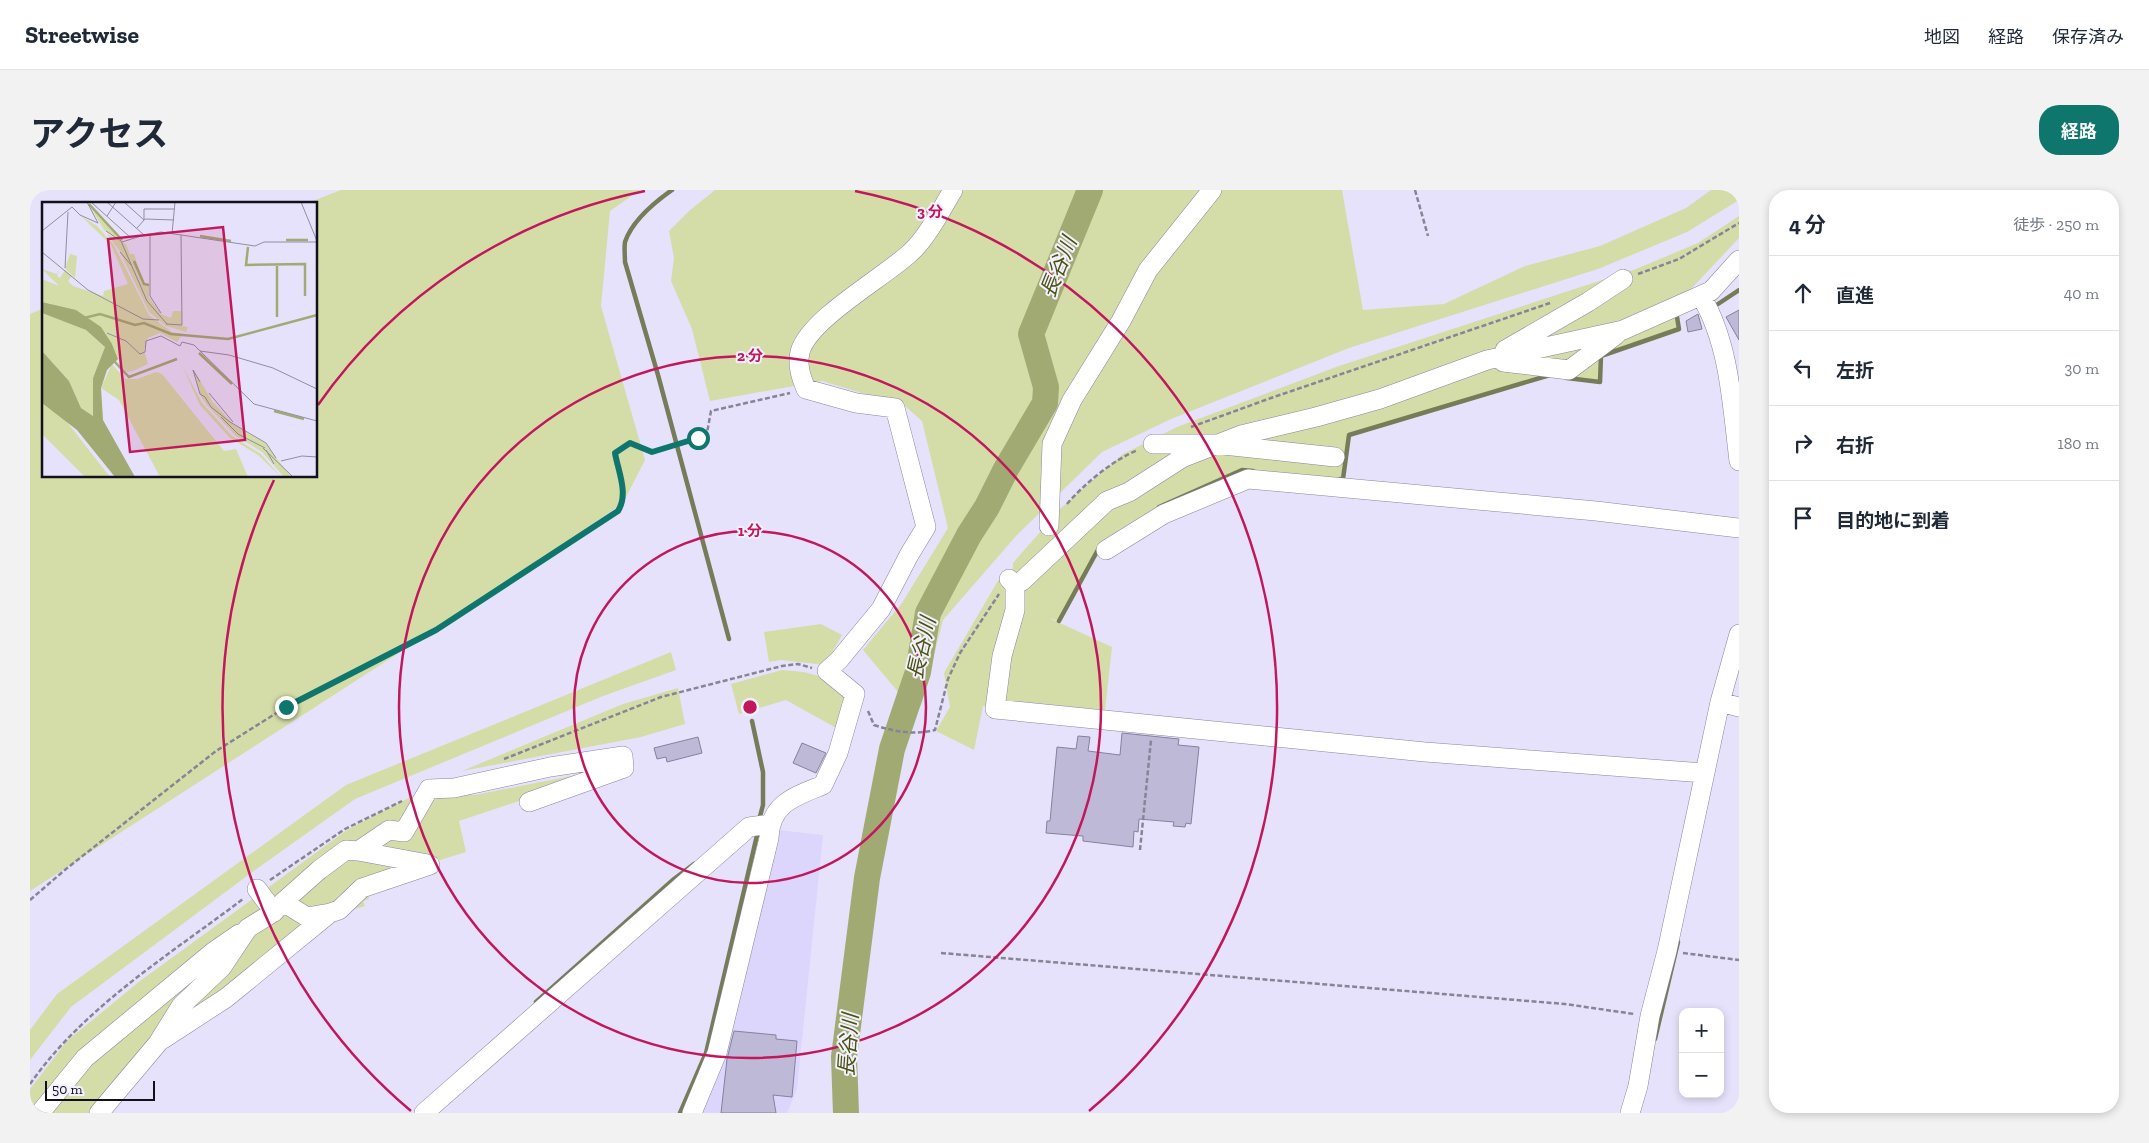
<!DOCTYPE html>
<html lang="ja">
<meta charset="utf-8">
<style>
body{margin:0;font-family:"Zilla Slab","Noto Sans JP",serif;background:#f2f2f3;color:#1f2937}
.controls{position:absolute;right:15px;bottom:15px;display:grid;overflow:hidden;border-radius:10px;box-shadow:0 2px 8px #0003}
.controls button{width:45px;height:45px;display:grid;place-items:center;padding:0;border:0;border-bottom:1px solid #e0e1e3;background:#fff;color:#1f2937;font:25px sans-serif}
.scale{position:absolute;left:15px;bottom:12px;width:110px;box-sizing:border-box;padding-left:5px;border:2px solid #12101a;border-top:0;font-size:14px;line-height:18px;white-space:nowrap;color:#12101a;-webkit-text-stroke:4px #f3f1fe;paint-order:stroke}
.stop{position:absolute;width:15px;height:15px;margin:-11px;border:4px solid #0f766e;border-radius:50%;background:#fff}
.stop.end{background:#0f766e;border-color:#fff;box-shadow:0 1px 5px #0008}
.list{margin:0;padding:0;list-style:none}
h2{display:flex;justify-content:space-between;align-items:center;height:65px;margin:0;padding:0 20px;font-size:21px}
h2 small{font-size:16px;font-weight:400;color:#747a83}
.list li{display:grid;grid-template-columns:32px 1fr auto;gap:15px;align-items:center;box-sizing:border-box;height:75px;padding:0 20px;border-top:1px solid #e0e1e3}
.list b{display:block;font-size:19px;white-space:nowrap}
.list em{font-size:16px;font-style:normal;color:#747a83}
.icon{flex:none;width:28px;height:28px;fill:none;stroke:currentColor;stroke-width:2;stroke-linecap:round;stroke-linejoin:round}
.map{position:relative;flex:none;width:1709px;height:923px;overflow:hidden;border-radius:20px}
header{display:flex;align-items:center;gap:30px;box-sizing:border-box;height:70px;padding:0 25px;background:#fff;border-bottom:1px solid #e0e1e3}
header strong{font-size:24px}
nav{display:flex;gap:28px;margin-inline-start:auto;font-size:18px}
.intro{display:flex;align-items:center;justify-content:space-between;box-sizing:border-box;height:120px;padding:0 30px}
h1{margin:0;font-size:35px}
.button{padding:12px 22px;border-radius:20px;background:#0f766e;color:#fff;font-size:18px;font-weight:700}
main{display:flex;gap:30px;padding:0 30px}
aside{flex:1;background:#fff;border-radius:20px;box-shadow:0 2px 8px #0003}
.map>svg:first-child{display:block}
.built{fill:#dcd6fd}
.green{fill:#d4dda8}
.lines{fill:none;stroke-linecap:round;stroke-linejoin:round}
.stream{stroke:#777c58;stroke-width:4.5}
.river{stroke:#a2aa73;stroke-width:26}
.building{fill:#bdb9d7;stroke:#85819d}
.minor-casing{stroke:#8984a1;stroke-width:20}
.path{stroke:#878496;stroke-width:2.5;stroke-dasharray:5 2.5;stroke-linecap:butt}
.minor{stroke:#fff;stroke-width:19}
.route{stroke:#0f766e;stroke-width:6}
.ring{fill:none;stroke:#c2185b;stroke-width:2.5}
.labels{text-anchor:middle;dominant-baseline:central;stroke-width:4;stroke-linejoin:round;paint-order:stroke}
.water-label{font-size:21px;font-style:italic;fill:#4b5212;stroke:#f3f1fe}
.inset-river{fill:none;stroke:#a2aa73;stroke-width:2.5}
.inset-road{fill:none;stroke:#918ea1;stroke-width:1}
.view{fill:#c2185b;fill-opacity:0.15;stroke:#c2185b;stroke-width:2.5}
.inset-edge{fill:none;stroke:#12101a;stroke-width:2.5}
.centre{fill:#c2185b;stroke:#f3f1fe;stroke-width:2.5}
.ring-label{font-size:15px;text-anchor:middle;font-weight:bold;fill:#c2185b;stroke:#f3f1fe;stroke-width:4;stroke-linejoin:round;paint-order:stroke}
</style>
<header>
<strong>Streetwise</strong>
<nav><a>地図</a><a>経路</a><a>保存済み</a></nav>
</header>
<div class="intro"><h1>アクセス</h1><a class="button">経路</a></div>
<main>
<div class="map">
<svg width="1709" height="923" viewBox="0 0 1709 923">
<rect width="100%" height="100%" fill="#e6e2fb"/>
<path class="built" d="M748 640 793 645 767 899 757 923H665Z"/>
<path class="green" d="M311 0H610L580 21 571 116 615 270 593 313 485 388 0 701V124L14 118V286H286V14H275Z
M685 0H1312L1333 120 1414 114 1495 76 1570 56 1656 18 1681 0H1709V10L1657 42 1568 79 1319 158 1141 229 1072 262 986 346 913 430 891 516 879 515 833 460 872 413 918 338 892 231 875 216 792 191 680 211 662 139 641 91 644 68 639 41 659 21Z
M1709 26V48L1661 99 1646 121 1649 139 1571 166 1570 192 1518 185 1319 245 1313 289 1212 280 1131 315 1069 357 1029 431 1019 428 1082 457 1075 520 984 511 953 516 944 560 906 541 920 517 914 483 969 389 982 402 983 373 1031 318 1093 264 1147 237 1306 177 1606 79 1668 53Z
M791 434 812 445 795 475 751 470 739 472 734 442Z
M641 462 646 480 573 506 325 609 221 683 41 817 0 870V840L27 804 316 595Z
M752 480 774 482 799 489 819 509 808 539 756 510 709 524 701 494Z
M648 498 655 534 611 547 432 581 593 514Z
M597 575 429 631 436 662 336 693 339 709 333 711 335 716 309 724 128 848 65 923H0V899L37 851 110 791 317 640 396 599 445 605Z"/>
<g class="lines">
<path class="stream" d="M642 0C625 12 602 31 595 52 594 58 595 66 595 72L628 185 699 449
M1688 114 1709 100
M1537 188 1570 192 1571 166 1649 139 1646 121
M1310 289H1313L1319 245 1520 185
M1129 317 1212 280 1223 281
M1029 431 1070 356
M722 531 733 582V615L729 630
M506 812 644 689 664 674
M1625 849 1648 752
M650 923 676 863 728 641"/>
<path class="river" d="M816 923 814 867 837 688 862 559 888 482 898 423 939 345 957 317 976 279 1015 213 1016 197 1001 144 1060 0"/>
</g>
<path class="building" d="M1709 120V150L1696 127Z
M1668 124 1672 139 1658 142 1656 131Z
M1092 543 1149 549 1148 555 1169 557 1161 634 1156 633 1155 637 1143 636 1144 632 1109 629 1108 642 1104 641 1103 657 1053 651V646L1016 643 1017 631H1020L1027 557 1046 559 1048 546 1060 547 1058 561 1090 565Z
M668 547 672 563 637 572 636 567 627 569 624 558Z
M772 553 796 563 786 583 763 573Z
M704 841 746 845V849L767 851 762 907 743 905 746 923H691L697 869Z"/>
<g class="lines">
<g class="minor-casing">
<path id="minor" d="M1671 106C1700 154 1702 216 1709 271
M1475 160 1558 112 1593 89
M1473 172 1539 180 1586 145
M1123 254H1184L1305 267
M1019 336 1022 254 1042 210 1091 131 1118 80 1182 0
M1076 360 1134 324 1218 289 1566 321 1709 338
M979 389 985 395V420L972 466 965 519 1395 562 1674 583
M985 395 992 391 1077 311 1099 302 1152 268 1211 245 1286 227 1350 209 1457 170 1593 140 1681 101 1709 70
M1690 512 1709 517
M328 661 398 674
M227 699 244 722
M253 712 277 727 300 723 309 720 332 698 400 675
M133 849 196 808 300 723
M10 923 55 868 183 762 209 744
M69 923 128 853 151 816 192 777 218 738 244 722 253 712 289 680 316 660 328 661 359 640 374 642 399 599 424 598 520 577 593 566 594 578 499 612
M394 923 719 637 740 634
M662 923 687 863 739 648C740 613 766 606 793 595L808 563 825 504 797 481 809 470 851 419 879 365 896 337 865 218 826 213 776 199C771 187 767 176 770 162 779 129 853 88 880 63 897 48 911 20 923 0
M1600 923 1608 896 1620 826 1637 761 1690 512 1709 444"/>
</g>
<path class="path" d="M1385 0 1398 46
M1608 84 1649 69 1709 33
M1161 237 1241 208 1520 113
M1037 314C1053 295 1084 269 1108 260
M838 521 844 535C866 542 883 545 905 540L918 489 930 463 969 404
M474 569 631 507 752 476 768 474 782 478
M1110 660 1121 550
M240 690 315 639 372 611
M0 710 36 679 186 561 256 517 406 440 588 321C599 304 588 281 585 263L599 253 622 262 668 249 677 243 681 221 760 203
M911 763 1535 814 1604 824
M1653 763 1709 770
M0 894C54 817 139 765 213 709"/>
<use href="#minor" class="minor"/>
</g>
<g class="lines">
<path class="route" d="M256 517 406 440 588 321C599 304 588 281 585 263L600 253 622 262 668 248"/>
</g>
<g class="ring">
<circle cx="720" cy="517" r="176"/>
<circle cx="720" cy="517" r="351"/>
<path d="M381 921A527 527 0 0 1 244 290M288 215A527 527 0 0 1 615 1M825 1A527 527 0 0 1 1059 921"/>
</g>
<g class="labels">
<g class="water-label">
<text transform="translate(1028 77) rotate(-68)">長谷川</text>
<text transform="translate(891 458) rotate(-77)">長谷川</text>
<text transform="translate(818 855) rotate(-86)">長谷川</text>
</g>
</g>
<g transform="translate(12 12)">
<rect width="275" height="275" fill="#e6e2fb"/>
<path d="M46 1 68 24 80 39 62 28ZM39 14 55 24 72 43 107 113 130 130 141 132 135 140 118 131 106 136 102 148 106 162 91 169 85 170 79 164 70 142 10 102 0 100V77L17 84 0 67 15 72 18 66 15 74 18 76 23 68 30 74 26 79 31 84 61 94 62 89 86 82 69 43ZM65 32 84 42 88 52H92L102 82H107V95L119 112 129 116 131 109H139L140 124 146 125 144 130 124 124 107 110 77 48ZM28 52 35 54 33 76 23 66ZM0 111 44 128 63 145 51 176V214L39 206 27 179 0 149ZM70 162 83 177H95L114 170 120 172 182 249 194 247 206 275H118L77 198 59 186ZM140 163 160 201 171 213 190 234 219 252 239 275 216 253 188 236 158 203ZM152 168 170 199 192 223 223 241 249 275H242L220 250 194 234 164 202 158 193ZM0 188 68 275H43L0 232Z" fill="#d4dda8"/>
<path d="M0 100 34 108 59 125 70 142 76 157 65 168 59 186 61 218 93 275H73L35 228 0 201V149L27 179 39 206 51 214V176L63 145 44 128 0 111Z" fill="#a2aa73"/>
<path class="inset-river" d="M47 2 80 38M158 34 189 39M244 38H266M206 45 204 63 263 62V94M92 59 102 82 107 83M235 64V115M42 116 58 112 93 123 102 121 129 132 186 137 275 113M157 151 190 182M72 159 87 175 135 157M232 209 262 217"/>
<path class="inset-road" d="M45 0 56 21M49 0 89 36M65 0 102 33 119 30 213 44 222 40H274M82 0 102 18M259 0 275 39M65 14 74 0M102 17V7H133M95 26 103 17 132 18M0 29 30 5 38 13 56 21M64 29 79 39 105 99 125 122M108 32V94L119 111M130 32 133 0M80 40 102 33M0 50 46 88 101 117 117 118M78 50 89 63M23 66 26 10M124 122 140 123 139 33M65 131 84 139 98 152 103 150 104 139 119 134 138 144 140 140 152 143 212 202 275 219M158 149 187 153 231 166 275 187M158 180 151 168 158 192 163 195 169 205 188 220 224 241 234 256M167 191 191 220M179 215 196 232 223 246M221 246 251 275M224 248 232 262M239 259 260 254 275 255"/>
<path class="view" d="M181 25 203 238 88 250 66 37Z"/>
<rect width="275" height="275" class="inset-edge"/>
</g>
<circle cx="720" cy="517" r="8" class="centre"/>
<g class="ring-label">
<text x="900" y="27">3 分</text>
<text x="720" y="171">2 分</text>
<text x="720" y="346">1 分</text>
</g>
</svg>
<div class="controls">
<button>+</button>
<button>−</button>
</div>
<div class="scale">50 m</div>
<div class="stop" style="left:668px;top:248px"></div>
<div class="stop end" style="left:256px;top:517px"></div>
</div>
<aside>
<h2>4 分<small>徒歩 · 250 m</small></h2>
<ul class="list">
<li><svg class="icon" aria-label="ahead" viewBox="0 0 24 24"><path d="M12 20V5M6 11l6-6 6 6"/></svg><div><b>直進</b></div><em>40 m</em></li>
<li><svg class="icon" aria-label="left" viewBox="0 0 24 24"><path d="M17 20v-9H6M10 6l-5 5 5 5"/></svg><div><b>左折</b></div><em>30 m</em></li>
<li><svg class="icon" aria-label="right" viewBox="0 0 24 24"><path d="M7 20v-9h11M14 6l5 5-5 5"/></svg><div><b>右折</b></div><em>180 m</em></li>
<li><svg class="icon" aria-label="arrive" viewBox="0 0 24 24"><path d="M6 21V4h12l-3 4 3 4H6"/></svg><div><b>目的地に到着</b></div></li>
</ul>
</aside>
</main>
